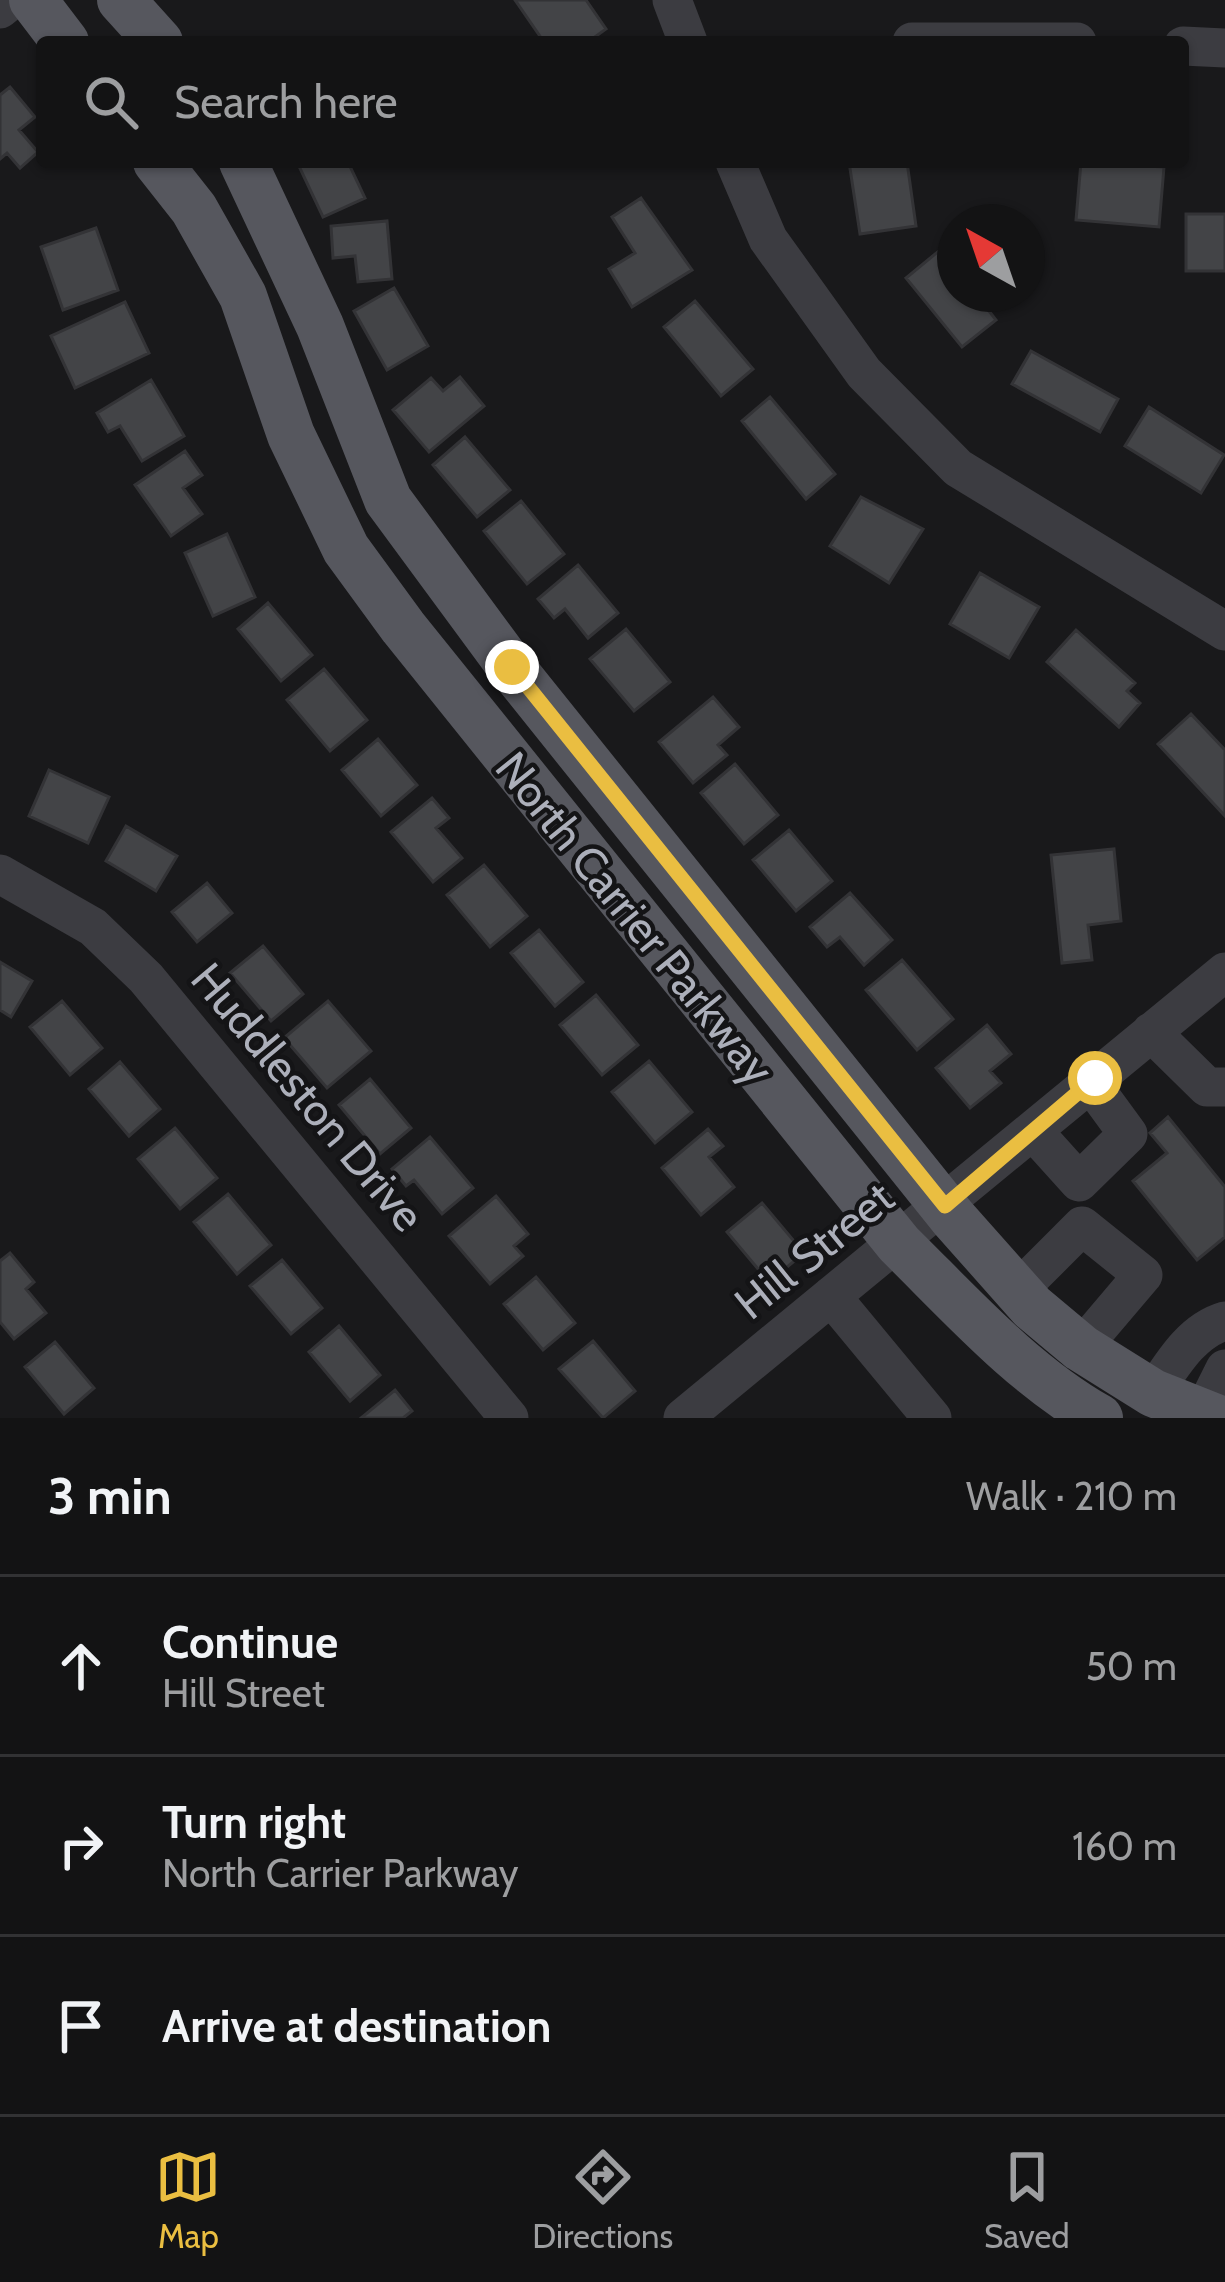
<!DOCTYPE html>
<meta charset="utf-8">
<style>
body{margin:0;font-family:Cabin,sans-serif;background:#1c1c1d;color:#f1f3f6}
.compass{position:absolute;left:937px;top:204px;width:108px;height:108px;border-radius:50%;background:#131314;box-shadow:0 3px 9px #0004;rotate:320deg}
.stop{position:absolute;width:36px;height:36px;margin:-27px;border:9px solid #eabe41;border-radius:50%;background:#fff}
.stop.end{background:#eabe41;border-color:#fff;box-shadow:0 3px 12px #0008}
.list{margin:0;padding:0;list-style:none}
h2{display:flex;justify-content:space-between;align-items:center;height:156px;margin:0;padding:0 48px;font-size:51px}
h2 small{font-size:39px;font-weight:400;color:#9d9ea0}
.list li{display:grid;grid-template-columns:78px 1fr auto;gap:36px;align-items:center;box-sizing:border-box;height:180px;padding:0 48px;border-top:3px solid #323234}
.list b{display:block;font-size:45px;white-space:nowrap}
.list p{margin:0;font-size:39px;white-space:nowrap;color:#9d9ea0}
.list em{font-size:39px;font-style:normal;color:#9d9ea0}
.icon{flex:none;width:66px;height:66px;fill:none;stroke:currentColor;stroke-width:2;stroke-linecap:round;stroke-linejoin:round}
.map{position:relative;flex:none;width:1225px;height:1418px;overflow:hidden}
.search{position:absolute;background:#131314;box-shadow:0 3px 9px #0004;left:36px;right:36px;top:36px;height:132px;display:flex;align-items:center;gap:30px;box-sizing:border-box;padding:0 42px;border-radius:12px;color:#9d9ea0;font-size:45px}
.sheet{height:696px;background:#131314}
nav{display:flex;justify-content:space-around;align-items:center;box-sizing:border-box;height:168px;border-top:3px solid #323234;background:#131314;font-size:33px;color:#9d9ea0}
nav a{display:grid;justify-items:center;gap:6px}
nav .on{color:#eabe41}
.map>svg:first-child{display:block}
.building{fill:#434447;stroke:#333336;stroke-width:3}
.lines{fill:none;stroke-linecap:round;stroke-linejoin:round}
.minor{stroke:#3c3c41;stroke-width:39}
.major{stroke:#56575e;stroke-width:48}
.route{stroke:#eabe41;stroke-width:15}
.labels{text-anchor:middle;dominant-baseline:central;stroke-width:9;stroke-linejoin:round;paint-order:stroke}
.street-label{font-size:45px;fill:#acafba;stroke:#141416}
</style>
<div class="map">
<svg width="1225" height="1418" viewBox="0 0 1225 1418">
<rect width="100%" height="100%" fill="#19191b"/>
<path class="building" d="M515 0H586L606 29 588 42H544Z
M10 87 35 117 19 130 38 152 20 168 7 153 0 159V95Z
M297 162H348L365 198 323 217Z
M849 162H907L916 226 860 234Z
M1081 162 1164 167 1159 227 1076 220Z
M641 198 692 270 632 307 609 269 635 253 612 217Z
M1186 214H1225V271H1186Z
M387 221 392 279 358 282 355 256 333 258 331 226Z
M96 228 118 290 63 310 41 247Z
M940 250 955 268V294H976L996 320 962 347 906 278Z
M394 288 428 346 387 370 354 311Z
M695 301 753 369 721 396 664 327Z
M125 302 149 353 75 388 51 336Z
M1031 351 1118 399 1100 432 1012 384Z
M460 377 484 406 429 452 393 410 431 378 443 391Z
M151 380 184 436 142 461 120 426 108 432 97 413Z
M770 397 835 474 806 499 742 421Z
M1149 407 1224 455 1201 493 1125 446Z
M465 437 510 490 477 517 433 465Z
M185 451 202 475 183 488 202 514 171 536 135 485Z
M861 497 923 529 889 583 830 546Z
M521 501 564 554 527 584 484 531Z
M227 534 255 597 213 616 185 553Z
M578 565 618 613 588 638 565 609 554 618 538 599Z
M980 573 1039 607 1009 658 950 624Z
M268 603 312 655 281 681 238 629Z
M626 629 670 682 634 711 590 659Z
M1076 630 1135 683 1127 691 1140 703 1119 727 1047 662Z
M324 669 367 720 330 751 287 700Z
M713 697 739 727 718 745 727 755 693 783 659 742Z
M1191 714 1225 750V816L1158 744Z
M378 739 417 785 381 816 342 770Z
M735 764 778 815 744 844 701 793Z
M49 770 109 797 88 843 29 816Z
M432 798 449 818 436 828 462 858 433 882 391 832Z
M126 826 177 856 156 891 106 861Z
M789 830 832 881 796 911 753 860Z
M1114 849 1121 921 1088 925 1092 960 1062 963 1051 855Z
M484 865 527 916 490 947 447 895Z
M207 883 232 913 197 942 172 912Z
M850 893 892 940 864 965 840 937 827 947 810 927Z
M539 930 583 982 555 1006 511 953Z
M263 946 303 994 271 1021 230 973Z
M902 960 953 1019 917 1050 866 990Z
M0 962 32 981 11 1017 0 1010Z
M596 995 638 1045 602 1075 560 1025Z
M62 1001 102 1048 70 1075 30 1027Z
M328 1001 371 1051 327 1088 284 1038Z
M987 1025 1011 1054 990 1071 1001 1083 970 1108 936 1068Z
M649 1061 692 1112 655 1143 612 1092Z
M120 1062 160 1109 129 1136 89 1089Z
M370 1079 411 1128 380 1154 339 1105Z
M1168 1117 1225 1187V1237L1197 1260 1133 1181 1167 1153 1150 1133Z
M175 1128 217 1178 180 1209 138 1159Z
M708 1129 723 1146 709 1157 734 1187 701 1215 662 1168Z
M430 1137 473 1188 442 1214 414 1180 406 1186 392 1169Z
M228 1194 271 1245 237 1274 194 1222Z
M496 1196 528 1234 514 1246 523 1256 490 1284 449 1236Z
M762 1203 804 1253 769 1282 727 1232Z
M10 1253 34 1282 26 1289 46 1313 14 1339 0 1322V1261Z
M282 1260 322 1308 291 1334 250 1286Z
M536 1277 575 1323 543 1350 504 1304Z
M339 1326 380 1375 350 1401 309 1352Z
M593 1341 635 1391 603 1418 559 1369Z
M55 1342 94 1388 64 1414 25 1367Z
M395 1390 412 1411 403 1418H361Z"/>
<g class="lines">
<path class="minor" d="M672 0 688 42
M0 9 11 0
M912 42H1077
M1183 46 1225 48
M735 162 768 239 864 373 958 468 1225 631
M0 874 93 927 146 978 509 1418
M1151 1032 1207 1087H1225
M1033 1131 1079 1182 1128 1134 1090 1082
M1017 1291 1082 1226 1143 1275 1081 1348
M831 1296 932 1418
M1153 1393C1172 1365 1191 1331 1225 1321
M1203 1413 1225 1369
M683 1418 1225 972"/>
<path class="major" d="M33 0 65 42
M121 0 159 42
M157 162 194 209 243 296 291 435 346 549 403 627 899 1244C961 1305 1023 1375 1099 1418
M243 162 320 326 388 500 511 667 953 1218 1032 1307 1081 1348 1153 1393 1216 1418"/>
</g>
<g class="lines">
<path class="route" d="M512 667 945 1206 1095 1078"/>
</g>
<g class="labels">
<g class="street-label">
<text transform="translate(635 918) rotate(51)">North Carrier Parkway</text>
<text transform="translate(308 1097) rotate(50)">Huddleston Drive</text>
<text transform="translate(814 1250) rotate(-39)">Hill Street</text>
</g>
</g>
</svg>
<svg class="compass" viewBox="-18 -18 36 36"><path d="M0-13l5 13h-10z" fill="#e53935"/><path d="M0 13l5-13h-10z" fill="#9d9ea0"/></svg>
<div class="stop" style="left:1095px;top:1078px"></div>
<div class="stop end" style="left:512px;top:667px"></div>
<div class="search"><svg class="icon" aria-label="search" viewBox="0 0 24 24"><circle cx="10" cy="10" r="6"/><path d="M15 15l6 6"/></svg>Search here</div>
</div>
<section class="sheet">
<h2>3 min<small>Walk · 210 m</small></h2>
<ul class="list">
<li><svg class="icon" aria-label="ahead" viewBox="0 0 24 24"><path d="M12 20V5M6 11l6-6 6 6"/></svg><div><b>Continue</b><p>Hill Street</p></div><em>50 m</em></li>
<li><svg class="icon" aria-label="right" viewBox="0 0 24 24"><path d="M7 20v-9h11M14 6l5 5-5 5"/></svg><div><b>Turn right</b><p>North Carrier Parkway</p></div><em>160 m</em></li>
<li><svg class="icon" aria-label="arrive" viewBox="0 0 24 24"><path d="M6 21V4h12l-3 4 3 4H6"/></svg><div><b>Arrive at destination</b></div></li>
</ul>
</section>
<nav>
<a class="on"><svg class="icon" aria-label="map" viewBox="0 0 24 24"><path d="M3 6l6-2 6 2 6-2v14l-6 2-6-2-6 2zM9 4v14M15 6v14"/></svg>Map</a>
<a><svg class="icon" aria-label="directions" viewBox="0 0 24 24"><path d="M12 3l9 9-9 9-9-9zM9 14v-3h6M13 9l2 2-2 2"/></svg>Directions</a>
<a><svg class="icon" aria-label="saved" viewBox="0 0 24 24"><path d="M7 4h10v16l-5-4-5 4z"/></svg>Saved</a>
</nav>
